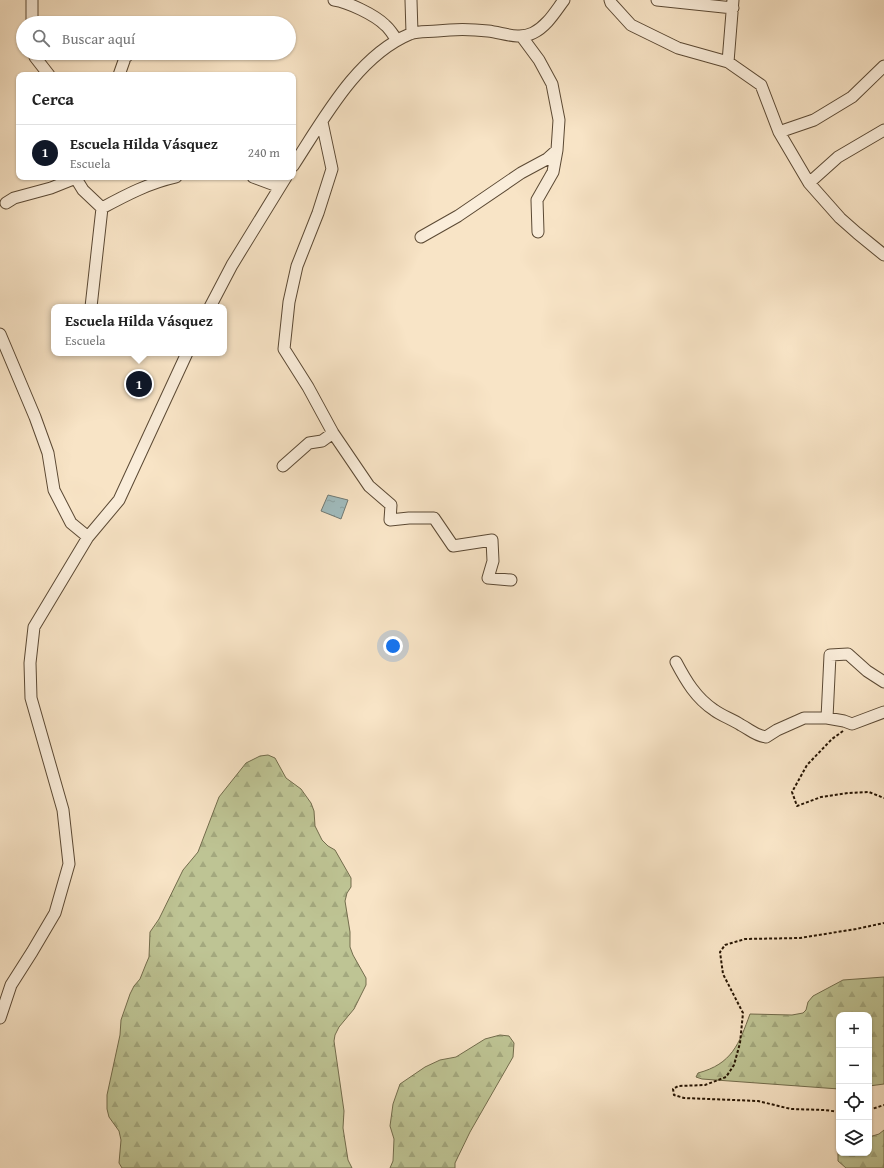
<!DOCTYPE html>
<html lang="es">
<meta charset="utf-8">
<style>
body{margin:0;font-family:"Gentium Book Plus",serif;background:#f2f2f2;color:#222}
.controls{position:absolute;right:12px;bottom:12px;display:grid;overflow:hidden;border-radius:8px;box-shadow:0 1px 3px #0004}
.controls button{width:36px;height:36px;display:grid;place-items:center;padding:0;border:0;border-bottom:1px solid #e0e0e0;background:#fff;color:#222;font:20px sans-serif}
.you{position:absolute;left:393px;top:646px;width:14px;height:14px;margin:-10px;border:3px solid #fff;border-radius:50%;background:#1a73e8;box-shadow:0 0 0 6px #1a73e833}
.badge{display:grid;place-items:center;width:26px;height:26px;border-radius:50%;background:#111827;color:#fff;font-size:13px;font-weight:700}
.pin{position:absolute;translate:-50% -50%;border:2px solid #fff;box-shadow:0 1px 4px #0006}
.popup{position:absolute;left:51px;top:304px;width:176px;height:52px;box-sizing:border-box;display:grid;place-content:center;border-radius:8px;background:#fff;filter:drop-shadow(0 1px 3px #0005);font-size:13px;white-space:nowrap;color:#767676}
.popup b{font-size:15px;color:#222}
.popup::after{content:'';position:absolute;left:50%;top:100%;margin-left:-8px;border:8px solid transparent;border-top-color:#fff}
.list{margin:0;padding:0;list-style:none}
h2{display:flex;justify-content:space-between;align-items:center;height:52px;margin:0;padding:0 16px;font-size:17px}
h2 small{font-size:13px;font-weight:400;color:#767676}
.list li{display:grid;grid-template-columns:26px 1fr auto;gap:12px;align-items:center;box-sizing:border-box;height:56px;padding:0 16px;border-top:1px solid #e0e0e0}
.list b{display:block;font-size:15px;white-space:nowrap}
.list p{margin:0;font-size:13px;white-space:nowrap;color:#767676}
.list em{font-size:13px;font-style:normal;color:#767676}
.icon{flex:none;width:22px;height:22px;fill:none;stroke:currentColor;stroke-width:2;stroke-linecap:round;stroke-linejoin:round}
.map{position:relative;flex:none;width:884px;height:1168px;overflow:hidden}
.search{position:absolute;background:#fff;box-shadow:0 1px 3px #0004;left:16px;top:16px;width:280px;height:44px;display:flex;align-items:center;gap:10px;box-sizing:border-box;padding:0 14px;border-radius:22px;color:#767676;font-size:15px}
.panel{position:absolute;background:#fff;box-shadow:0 1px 3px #0004;left:16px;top:72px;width:280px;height:108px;border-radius:8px}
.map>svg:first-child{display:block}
.forest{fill:url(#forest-firs);stroke:#726c4c}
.water{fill:url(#water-ripples);stroke:#707973}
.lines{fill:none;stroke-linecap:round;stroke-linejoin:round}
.street-casing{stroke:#5b4934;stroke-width:13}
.path{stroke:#271503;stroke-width:2;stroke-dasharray:3 2;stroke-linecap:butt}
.street{stroke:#faedda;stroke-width:11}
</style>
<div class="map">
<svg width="884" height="1168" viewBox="0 0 884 1168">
<defs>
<pattern id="forest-firs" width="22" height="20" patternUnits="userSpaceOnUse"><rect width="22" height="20" fill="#bec494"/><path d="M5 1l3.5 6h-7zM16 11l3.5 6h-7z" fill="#a3a87e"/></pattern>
<pattern id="water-ripples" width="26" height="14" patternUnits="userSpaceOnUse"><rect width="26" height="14" fill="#a0bcbe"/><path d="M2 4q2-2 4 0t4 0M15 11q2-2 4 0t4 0" fill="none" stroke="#8aa1a2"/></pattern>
</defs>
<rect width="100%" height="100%" fill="#f8e4c6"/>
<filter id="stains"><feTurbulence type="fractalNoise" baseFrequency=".005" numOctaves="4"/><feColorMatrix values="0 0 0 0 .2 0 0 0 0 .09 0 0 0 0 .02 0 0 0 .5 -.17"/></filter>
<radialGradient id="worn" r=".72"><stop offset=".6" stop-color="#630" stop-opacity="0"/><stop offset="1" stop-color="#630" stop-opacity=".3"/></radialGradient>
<path class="forest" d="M268 755 275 758 286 778 301 789 311 803 314 811 315 826 322 840 328 846 335 850 351 878V887L347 893 345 901 350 932V947L353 955 366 978V985L354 1009 339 1027 335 1035 334 1041 344 1111 343 1128 348 1160 352 1168H122L119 1163 121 1140 119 1131 109 1117 107 1109V1095L120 1035 121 1020 130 994 134 986 140 979 146 964 149 957 150 932 159 919 183 870 198 852 219 797 246 763 260 756Z
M884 977V1084L869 1086V1015H839V1089L702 1079 696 1077 698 1073C732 1064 739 1044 750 1014L792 1015 803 1013 806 1010 808 1002 813 996 843 980Z
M500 1035 509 1036 514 1043 513 1057 470 1132 455 1163V1168H390L393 1161 394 1139 390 1126 393 1104 400 1084 425 1067 440 1060 456 1057 485 1039Z
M884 1130V1168H846L838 1161V1154L839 1150V1153H869V1137L879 1134Z"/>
<path class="water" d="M328 495 348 500 341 519 321 511Z"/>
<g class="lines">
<g class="street-casing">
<path id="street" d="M32 0V23
M334 0C348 2 375 15 385 25 390 29 393 35 397 40
M411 0 412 33
M610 0 611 3 631 25 678 48 728 62 761 85 779 132 809 183 840 218 857 233 884 255
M657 0 733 8
M522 37 539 60 552 84 559 120 557 150 553 172 537 200 538 232
M34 53 35 57 49 75
M728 62 733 0
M119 75 125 58 130 53
M322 122 332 169 318 213 297 266 289 302 284 349 308 387 333 433 369 486 391 505 390 520 409 518H434L453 546 492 540 493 561 488 578 511 580
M779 132 814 120 852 97 884 66
M293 166C323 120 357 56 410 34 418 31 428 32 437 31 453 29 472 29 488 31 504 33 519 40 533 33 547 26 555 12 564 0
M75 177 83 190 102 208 91 307
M253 177 280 187
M809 183 838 157 884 130
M6 203 14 198 51 188 76 178
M102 208C126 195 149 183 176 177
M421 237 458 216 521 173 547 159 557 150
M210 307 232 265 286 177
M0 334 35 417 48 453 54 490 71 523 88 537
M283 466 309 443 322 441 333 433
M676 662C686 681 696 698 714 710 722 716 732 719 741 725 751 730 754 735 766 737L777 730 804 718H827
M884 682 867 671 848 654 830 655 827 718 844 721 852 724 884 712
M0 1018 11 985 32 952 55 913 69 864 63 810 31 698 30 663 34 627 88 537 119 500 187 353"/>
</g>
<path class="path" d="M843 731 832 739 807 765 792 792 797 806 821 797 848 793 869 792 884 798
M869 1110 884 1105
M839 1112 825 1110 791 1109 758 1101 684 1098 674 1095 673 1089 678 1086 705 1085 726 1077 734 1065 740 1043 743 1013 723 974 720 952 725 945 745 939 800 938 856 929 884 923"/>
<use href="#street" class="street"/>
</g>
<rect width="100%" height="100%" filter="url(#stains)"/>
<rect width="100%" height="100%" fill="url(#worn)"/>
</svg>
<div class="controls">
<button>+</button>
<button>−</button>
<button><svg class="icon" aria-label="locate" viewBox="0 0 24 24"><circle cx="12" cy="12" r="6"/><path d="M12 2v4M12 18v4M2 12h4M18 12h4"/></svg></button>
<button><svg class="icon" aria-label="layers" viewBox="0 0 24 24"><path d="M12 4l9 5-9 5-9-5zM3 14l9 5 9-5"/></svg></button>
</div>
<div class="you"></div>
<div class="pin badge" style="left:139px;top:384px">1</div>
<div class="popup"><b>Escuela Hilda Vásquez</b>Escuela</div>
<div class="search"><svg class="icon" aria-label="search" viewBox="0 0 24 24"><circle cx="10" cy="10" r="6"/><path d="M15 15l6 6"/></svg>Buscar aquí</div>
<section class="panel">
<h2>Cerca<small></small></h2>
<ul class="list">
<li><span class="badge">1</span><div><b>Escuela Hilda Vásquez</b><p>Escuela</p></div><em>240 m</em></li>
</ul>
</section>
</div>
